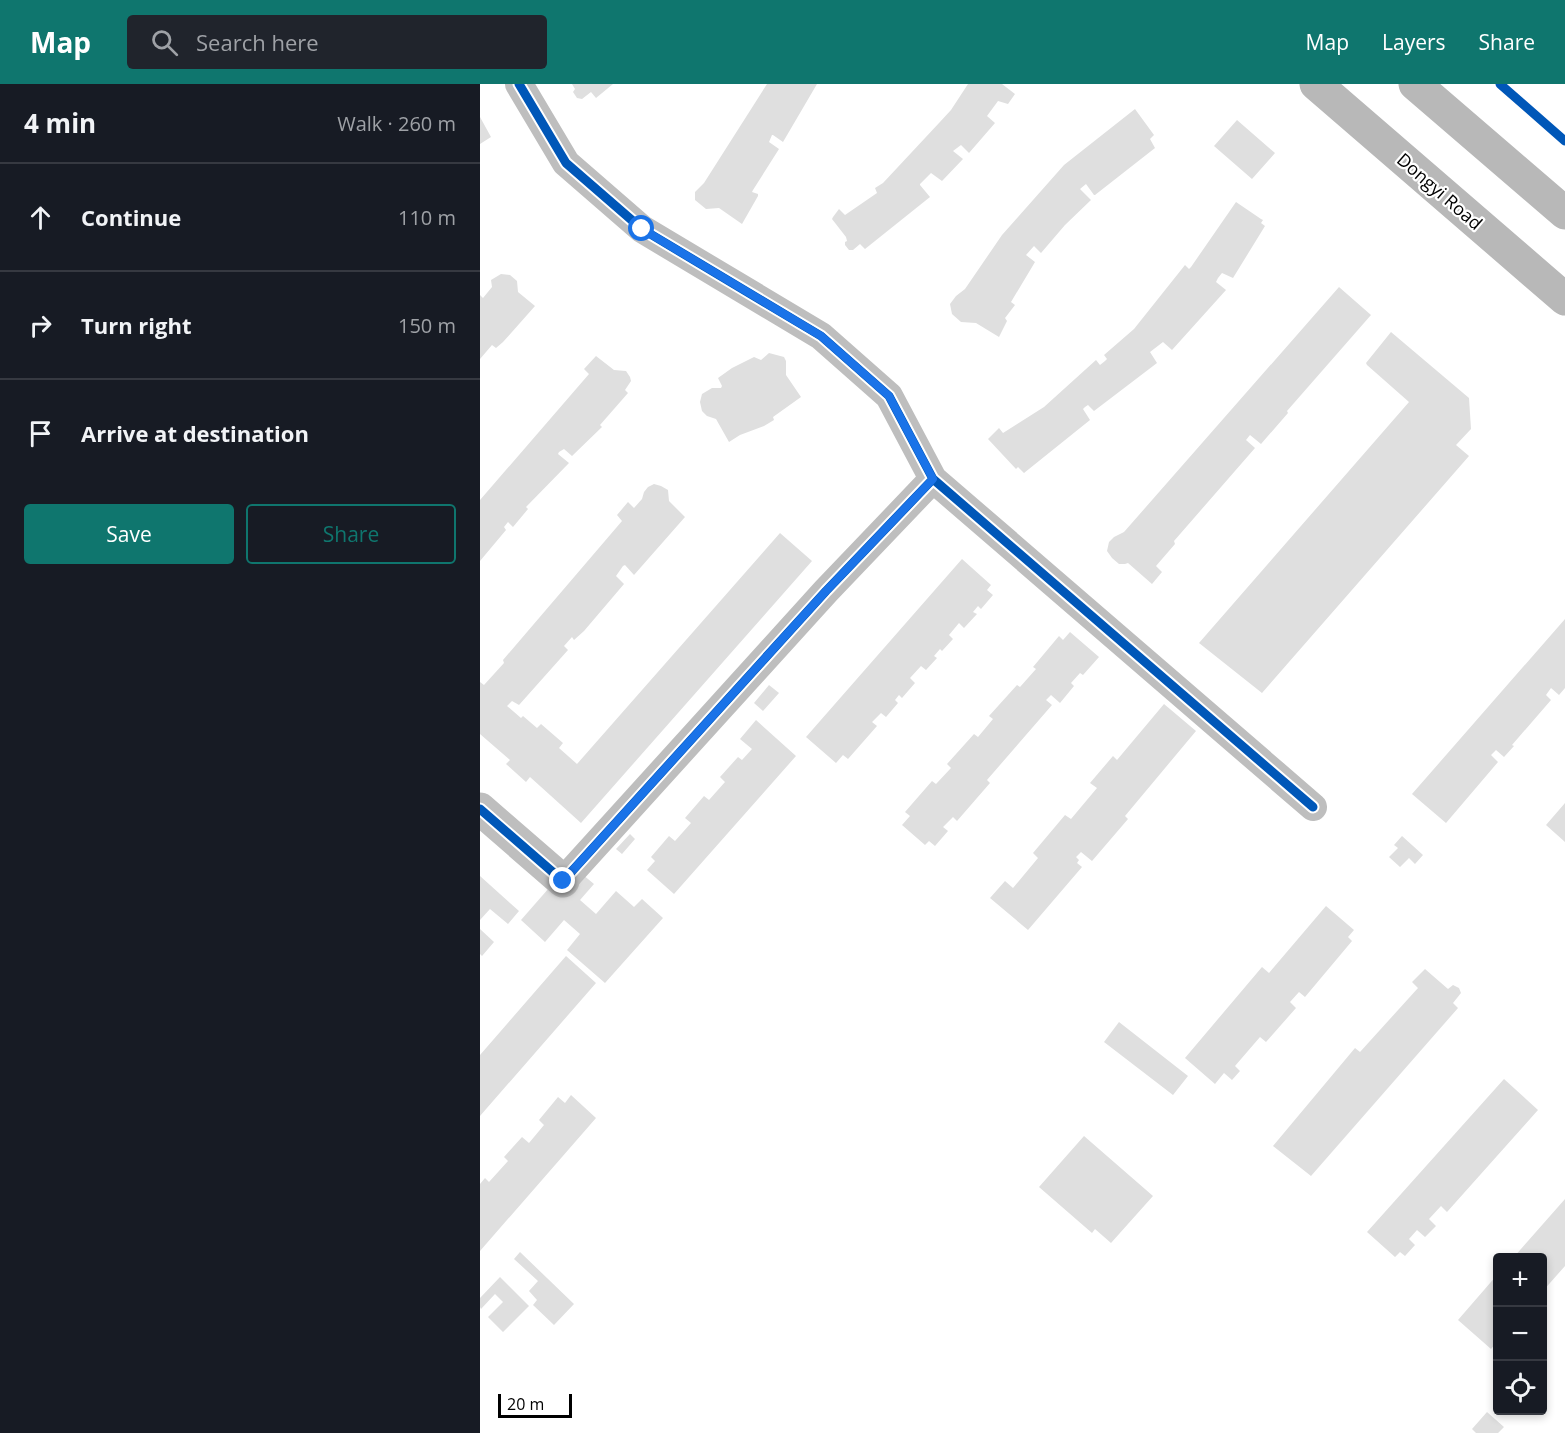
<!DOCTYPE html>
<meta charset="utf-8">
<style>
body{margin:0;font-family:"Open Sans",sans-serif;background:#20242c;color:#f1f3f6}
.controls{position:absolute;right:18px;bottom:18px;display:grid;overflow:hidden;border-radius:6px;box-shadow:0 3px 9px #0003}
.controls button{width:54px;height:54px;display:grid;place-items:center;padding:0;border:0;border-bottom:2px solid #363941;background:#171b24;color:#f1f3f6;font:30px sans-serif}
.scale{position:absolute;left:18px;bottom:15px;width:74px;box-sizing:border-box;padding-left:6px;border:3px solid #000;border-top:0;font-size:16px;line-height:21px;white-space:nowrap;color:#000;-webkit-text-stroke:4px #fff;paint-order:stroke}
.stop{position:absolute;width:18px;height:18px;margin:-14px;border:4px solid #1a73e8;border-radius:50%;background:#fff}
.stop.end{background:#1a73e8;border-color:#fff;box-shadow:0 2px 6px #0008}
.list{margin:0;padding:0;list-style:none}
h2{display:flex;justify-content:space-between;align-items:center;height:78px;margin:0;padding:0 24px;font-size:26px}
h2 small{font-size:20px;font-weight:400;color:#9ea1a6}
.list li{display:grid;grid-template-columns:39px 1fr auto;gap:18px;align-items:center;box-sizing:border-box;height:108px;padding:0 24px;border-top:2px solid #363941}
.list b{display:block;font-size:22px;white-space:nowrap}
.list em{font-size:20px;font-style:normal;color:#9ea1a6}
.actions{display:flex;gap:12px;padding:18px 24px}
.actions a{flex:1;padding:14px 0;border:2px solid #0f766e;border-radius:6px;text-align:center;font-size:21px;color:#0f766e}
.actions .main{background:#0f766e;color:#fff}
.icon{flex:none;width:33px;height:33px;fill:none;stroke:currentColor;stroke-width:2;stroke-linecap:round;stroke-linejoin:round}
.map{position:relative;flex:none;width:1085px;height:1349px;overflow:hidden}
header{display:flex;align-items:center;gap:36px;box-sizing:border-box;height:84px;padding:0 30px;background:#0f766e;color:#fff}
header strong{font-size:28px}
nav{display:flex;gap:33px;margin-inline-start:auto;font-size:21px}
.search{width:420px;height:54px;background:#20242c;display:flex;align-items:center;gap:15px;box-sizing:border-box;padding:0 21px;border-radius:6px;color:#9ea1a6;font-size:22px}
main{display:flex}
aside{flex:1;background:#171b24}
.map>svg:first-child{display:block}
.building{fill:#dfdfdf}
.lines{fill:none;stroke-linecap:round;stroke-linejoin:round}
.minor{stroke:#bebebe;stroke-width:28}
.tertiary{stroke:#bebebe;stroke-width:33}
.secondary{stroke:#b8b8b8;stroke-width:33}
.cycleway-casing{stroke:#fff;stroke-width:13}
.cycleway{stroke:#0057b8;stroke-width:9}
.route{stroke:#1a73e8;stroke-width:8}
.labels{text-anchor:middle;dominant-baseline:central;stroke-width:4.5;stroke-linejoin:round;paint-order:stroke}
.street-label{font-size:18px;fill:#000;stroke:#fff}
</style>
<header>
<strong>Map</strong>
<div class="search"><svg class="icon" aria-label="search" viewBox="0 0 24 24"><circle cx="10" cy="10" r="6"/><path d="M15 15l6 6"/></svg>Search here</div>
<nav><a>Map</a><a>Layers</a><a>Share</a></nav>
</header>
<main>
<aside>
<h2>4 min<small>Walk · 260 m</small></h2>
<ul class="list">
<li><svg class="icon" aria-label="ahead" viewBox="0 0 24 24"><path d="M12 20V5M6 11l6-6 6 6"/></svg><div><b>Continue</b></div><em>110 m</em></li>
<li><svg class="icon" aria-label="right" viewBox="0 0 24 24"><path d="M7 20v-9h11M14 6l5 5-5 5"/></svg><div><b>Turn right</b></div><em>150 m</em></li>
<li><svg class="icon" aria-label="arrive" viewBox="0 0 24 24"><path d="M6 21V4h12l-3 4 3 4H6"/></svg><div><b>Arrive at destination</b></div></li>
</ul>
<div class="actions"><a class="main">Save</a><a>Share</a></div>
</aside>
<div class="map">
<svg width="1085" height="1349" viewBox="0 0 1085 1349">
<rect width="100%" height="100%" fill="#fff"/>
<path class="building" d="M92 0H133L116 14 111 8 102 15 97 14 93 8 95 5Z
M287 0H337L303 58 293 51H292L289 58 299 65 273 106 272 108 278 110V112L262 140 239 124 226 125 215 116V108L224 99Z
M488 0H522L535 10 528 20 518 17 507 32 515 39 489 69 481 61 473 67 483 75 462 97 451 89 440 100V101L450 113 385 165 380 160 373 166H369L365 161V158L367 157 366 153 352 135 353 133 359 125 365 131 397 109 395 104 403 99 459 39 471 26Z
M655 25 674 51 670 55 675 64 615 111H614L606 100 600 105 611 116 585 141 561 169 554 162 546 171 555 178 531 218 535 221 525 234 527 237 519 253 496 239 481 238 472 230 470 220 476 212 485 205 522 151 584 81Z
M0 33 11 53 0 60Z
M757 36 795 69 772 95 734 62Z
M756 118 781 135 783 136 781 139 785 142 753 194 742 189 738 194 736 198 746 206 692 266 683 258 670 268 677 279 614 327 608 321 605 323 603 325 610 336 544 389 538 383 536 385 508 355 519 344 523 349 564 323 616 276 620 281 625 277 627 275 624 271 654 245 705 181 709 185 711 183Z
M21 190 30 191 37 197 38 208 55 222 23 258 16 264 12 261 0 275V211L3 214 12 203 11 196Z
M859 203 891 231 807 327 808 329 781 360 770 351 766 356 775 364 694 457 695 460 676 482 682 488 672 500 648 479 645 480H639L632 474 627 467 629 458 634 453 644 448Z
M911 248 989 314 991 345 976 361 989 372 782 609 719 559 929 318 887 281 886 279Z
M289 269 304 273 306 277V291L321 313 293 333 294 336 284 342 260 351 249 358 236 335 227 332 222 327 220 318 222 310 232 304H241L242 302 238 294 252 284 274 273 281 276Z
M116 272 134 286 146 287 150 293 151 297 145 306 148 309 120 341 122 343 92 372 84 365 79 368 78 370 89 379 46 423 48 425 33 443 28 438 24 443 26 446 0 477V416L109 290 104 285Z
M174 400 181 402 188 406 189 417 205 433 154 491 145 481 143 482 136 492 144 500 104 547 94 556 92 553 84 562 88 566 39 621 32 617 27 622 41 634 43 632 57 644 61 640 83 659 79 664 97 680 300 449 332 477 101 739 50 693 46 698 26 680 30 676 0 650V598L4 601 24 579 23 576 142 437 137 431 148 418 154 424 162 415 164 408 168 403Z
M482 475 511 501 507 506 513 511 501 525 498 522 493 528 497 530 484 544 479 539 469 551 473 555 462 567 460 565 454 572 457 574 446 586 441 582 430 594 435 599 422 614 419 611 415 616 418 619 406 633 401 629 392 638 397 642 368 675 363 671 356 679 326 653Z
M1085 535V604L1079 611 1071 604 1066 611 1071 616 1032 661 1034 662 1024 673 1016 666 1011 671 1018 678 966 739 932 710Z
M590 548 619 573 603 591 600 589 591 599 594 602 580 619 571 611 566 616 572 621 507 696 510 699 477 737 473 733 463 743 468 747 455 762 449 757 445 761 422 741 430 732 425 728 452 697 456 700 471 684 467 680 494 650 498 653 513 635 509 632 537 601 540 603 556 585 553 583 579 552 583 556Z
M289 601 299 609 283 627 274 619Z
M684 620 716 647 645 732 648 735 612 777 601 768 596 773 599 776 597 779 602 783 548 846 510 814 525 797 533 804 558 774 553 769 585 731 591 735 617 704 610 699 633 672 637 676Z
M276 636 316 672 194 810 167 786 175 777 171 773 189 752 195 757 211 739 205 734 224 712 229 716 245 698 240 693 258 673 262 676 272 665 260 655Z
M1085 719V758L1066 741Z
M150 750 155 755 142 770 136 765Z
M922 752 943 771 935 780 929 774 920 783 909 773 918 764 914 761Z
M90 780 114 800 100 816 116 830 136 807 154 823 162 815 183 834 125 899 87 866 100 850 84 836 65 858 41 836Z
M0 792 39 827 28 840 10 825 0 836Z
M846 822 874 846 868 853 872 857 825 913 819 908 810 918 816 924 786 958 780 953 755 982 760 987 752 996 744 989 735 1000 705 974 782 883 789 889Z
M0 845 14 858 2 872 0 870Z
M86 872 116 899 0 1032V971Z
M945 885 968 905 973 901 979 904 981 909 973 919 978 924 831 1092 793 1062 875 964 880 968 938 904 932 898Z
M639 938 708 992 693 1011 624 958Z
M1024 995 1058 1026 967 1128 961 1122 949 1135 956 1142 945 1153 937 1146 929 1155 935 1161 925 1172 920 1168 915 1173 887 1148Z
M91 1011 116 1034 0 1167V1100L5 1094 9 1098 28 1077 24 1073 42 1053 49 1059 64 1041 59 1036 78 1013 85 1019Z
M604 1052 673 1112 631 1159 615 1145 612 1149 559 1103Z
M1085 1115V1182L1062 1208V1174H1033Z
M40 1168 94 1220 74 1241 53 1221 57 1216 49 1207 58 1197 34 1175Z
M1017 1191V1258L1011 1265 978 1236Z
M20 1193 49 1222 23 1248 8 1233 23 1218 15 1210 1 1225 0 1223V1214Z
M1007 1328 1024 1343 1018 1349H996L992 1345Z"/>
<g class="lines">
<path class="minor" d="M39 0 86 79 162 145 341 252 409 312 453 395 833 723
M83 797 346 507 453 395"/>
<path class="tertiary" d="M0 725 83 797"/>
<path class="secondary" d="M836 0 1085 215
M935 0 1085 129"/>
<g class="cycleway-casing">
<path id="cycleway" d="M39 0 86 79 162 145 341 252 409 312 453 395 833 723
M1020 0 1085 57
M0 725 83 797 346 507 453 395"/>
</g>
<use href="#cycleway" class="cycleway"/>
</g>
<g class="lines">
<path class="route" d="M83 797 346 507 453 395 409 312 341 252 162 145"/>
</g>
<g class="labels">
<g class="street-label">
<text transform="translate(960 107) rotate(41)">Dongyi Road</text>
</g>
</g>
</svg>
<div class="controls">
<button>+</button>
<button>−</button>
<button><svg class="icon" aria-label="locate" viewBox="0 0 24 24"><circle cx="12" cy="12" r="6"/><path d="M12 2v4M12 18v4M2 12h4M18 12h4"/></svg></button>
</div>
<div class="scale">20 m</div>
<div class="stop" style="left:162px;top:145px"></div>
<div class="stop end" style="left:83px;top:797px"></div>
</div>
</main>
